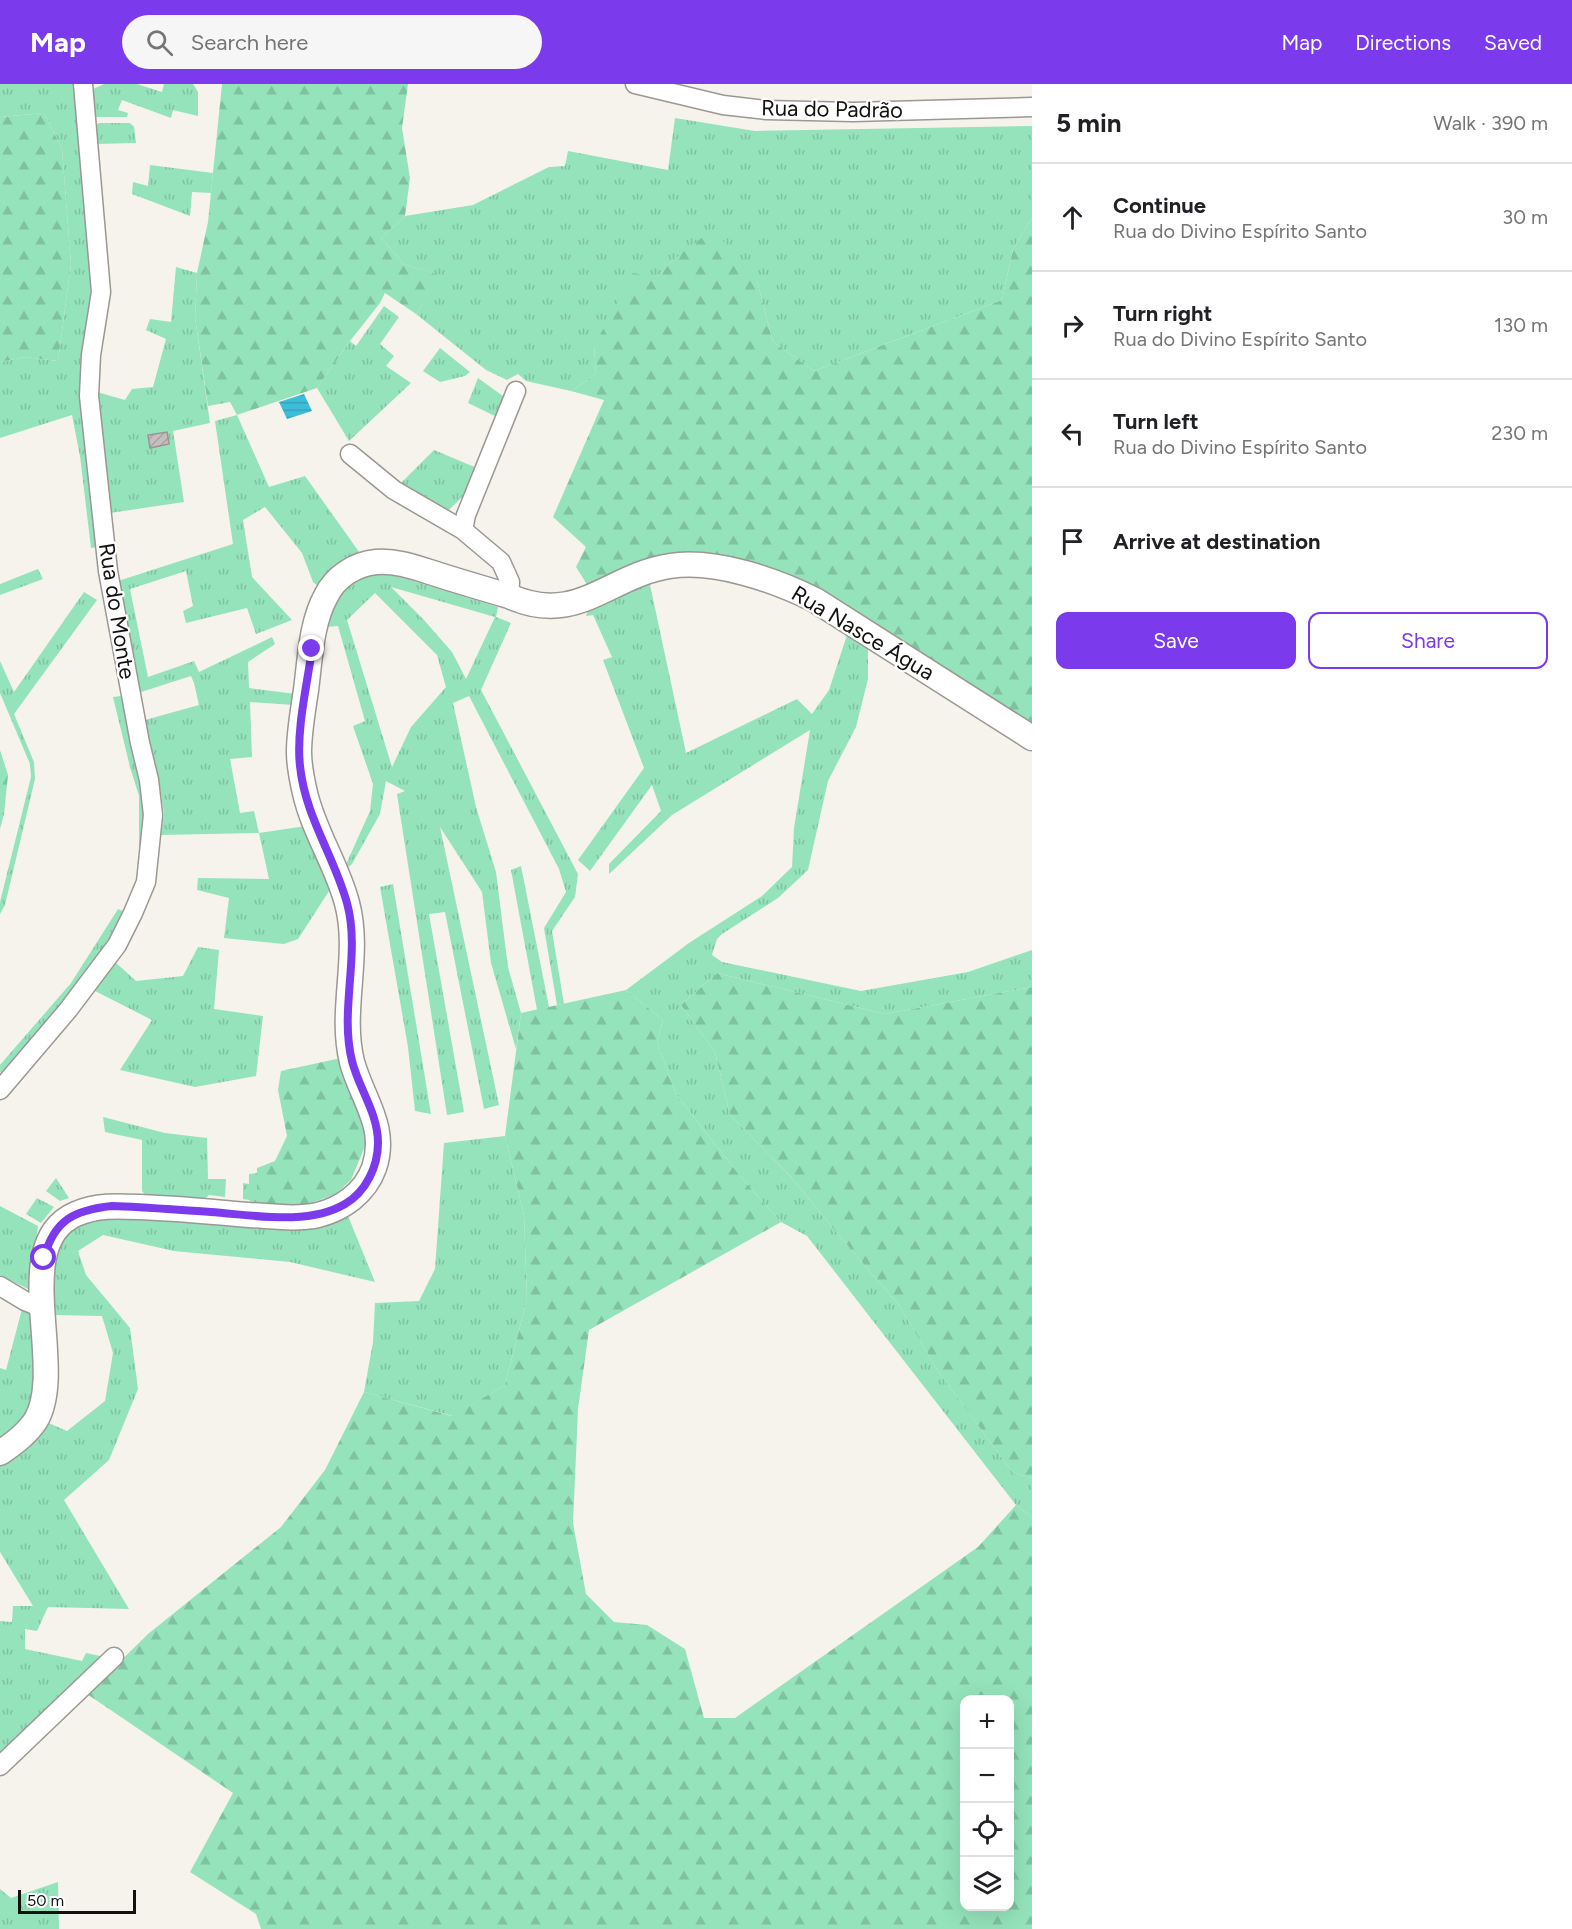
<!DOCTYPE html>
<meta charset="utf-8">
<style>
body{margin:0;font-family:Figtree,sans-serif;background:#f6f6f6;color:#202124}
.controls{position:absolute;right:18px;bottom:18px;display:grid;overflow:hidden;border-radius:12px;box-shadow:0 6px 24px #0002}
.controls button{width:54px;height:54px;display:grid;place-items:center;padding:0;border:0;border-bottom:2px solid #e0e0e0;background:#fff;color:#202124;font:30px sans-serif}
.scale{position:absolute;left:18px;bottom:15px;width:118px;box-sizing:border-box;padding-left:6px;border:3px solid #12110f;border-top:0;font-size:16px;line-height:21px;white-space:nowrap;color:#12110f;-webkit-text-stroke:4px #fff;paint-order:stroke}
.stop{position:absolute;width:18px;height:18px;margin:-14px;border:4px solid #7c3aed;border-radius:50%;background:#fff}
.stop.end{background:#7c3aed;border-color:#fff;box-shadow:0 2px 6px #0008}
.list{margin:0;padding:0;list-style:none}
h2{display:flex;justify-content:space-between;align-items:center;height:78px;margin:0;padding:0 24px;font-size:26px}
h2 small{font-size:20px;font-weight:400;color:#757577}
.list li{display:grid;grid-template-columns:39px 1fr auto;gap:18px;align-items:center;box-sizing:border-box;height:108px;padding:0 24px;border-top:2px solid #e0e0e0}
.list b{display:block;font-size:22px;white-space:nowrap}
.list p{margin:0;font-size:20px;white-space:nowrap;color:#757577}
.list em{font-size:20px;font-style:normal;color:#757577}
.actions{display:flex;gap:12px;padding:18px 24px}
.actions a{flex:1;padding:14px 0;border:2px solid #7c3aed;border-radius:12px;text-align:center;font-size:21px;color:#7c3aed}
.actions .main{background:#7c3aed;color:#fff}
.icon{flex:none;width:33px;height:33px;fill:none;stroke:currentColor;stroke-width:2;stroke-linecap:round;stroke-linejoin:round}
.map{position:relative;flex:none;width:1032px;height:1845px;overflow:hidden}
header{display:flex;align-items:center;gap:36px;box-sizing:border-box;height:84px;padding:0 30px;background:#7c3aed;color:#fff}
header strong{font-size:28px}
nav{display:flex;gap:33px;margin-inline-start:auto;font-size:21px}
.search{width:420px;height:54px;background:#f6f6f6;display:flex;align-items:center;gap:15px;box-sizing:border-box;padding:0 21px;border-radius:33px;color:#757577;font-size:22px}
main{display:flex}
aside{flex:1;background:#fff}
.map>svg:first-child{display:block}
.grass{fill:url(#grass-tufts);fill-rule:evenodd}
.forest{fill:url(#forest-firs);fill-rule:evenodd}
.water{fill:url(#water-rules)}
.building{fill:url(#building-hatch);stroke:#9a9492;stroke-width:1.5}
.lines{fill:none;stroke-linecap:round;stroke-linejoin:round}
.street-casing{stroke:#9b9893;stroke-width:21}
.secondary-casing{stroke:#9b9893;stroke-width:27}
.street{stroke:#fff;stroke-width:18}
.secondary{stroke:#fff;stroke-width:24}
.route{stroke:#7c3aed;stroke-width:8}
.labels{text-anchor:middle;dominant-baseline:central;stroke-width:4.5;stroke-linejoin:round;paint-order:stroke}
.street-label{font-size:22px;fill:#12110f;stroke:#fff}
</style>
<header>
<strong>Map</strong>
<div class="search"><svg class="icon" aria-label="search" viewBox="0 0 24 24"><circle cx="10" cy="10" r="6"/><path d="M15 15l6 6"/></svg>Search here</div>
<nav><a>Map</a><a>Directions</a><a>Saved</a></nav>
</header>
<main>
<div class="map">
<svg width="1032" height="1845" viewBox="0 0 1032 1845">
<defs>
<pattern id="grass-tufts" width="24" height="20" patternUnits="userSpaceOnUse" patternTransform="scale(1.5)"><rect width="24" height="20" fill="#94e3bb"/><path d="M3 7l-1-3M5 7V3M7 7l1-3M15 17l-1-3M17 17v-4M19 17l1-3" fill="none" stroke="#7fc2a0"/></pattern>
<pattern id="forest-firs" width="22" height="20" patternUnits="userSpaceOnUse" patternTransform="scale(1.5)"><rect width="22" height="20" fill="#94e3bb"/><path d="M5 1l3.5 6h-7zM16 11l3.5 6h-7z" fill="#7fc2a0"/></pattern>
<pattern id="water-rules" width="6" height="5" patternUnits="userSpaceOnUse" patternTransform="scale(1.5)"><rect width="6" height="5" fill="#3cbed9"/><path d="M0 2.5h6" fill="none" stroke="#34a2b9"/></pattern>
<pattern id="building-hatch" width="6" height="6" patternUnits="userSpaceOnUse" patternTransform="scale(1.5)"><rect width="6" height="6" fill="#c6bfbe"/><path d="M-1 1l2-2M0 6l6-6M5 7l2-2" fill="none" stroke="#a9a3a2"/></pattern>
</defs>
<rect width="100%" height="100%" fill="#f6f3ed"/>
<path class="grass" d="M0 0H74L89 165 91 218 80 280V305L99 463 91 464 80 372 72 331 0 354V278L25 273 58 277 71 180 62 65 44 29 0 33Z
M104 0H137L162 8 164 0H193L198 8V32L173 26 171 34 122 16 118 26 128 29 127 33H93L91 6Z
M675 34 755 47 1032 42V134L1013 165 1002 216 814 287 773 258 757 197 673 176 594 262 596 290 571 307 526 297 518 290 507 296 486 286 416 230 441 192 404 180 381 154 405 132 473 121 549 83 565 82 568 67 668 86Z
M99 39H130L134 43 136 59 96 60 94 42Z
M150 81 213 89 211 109 192 108 190 132 132 110 133 98 148 102Z
M176 183 197 189 195 233 210 339 173 347 184 418 110 429 97 308 125 316 132 305 153 303 166 255 146 246 150 235 171 238ZM167 348 169 360 150 363 148 351Z
M384 222 399 233 380 260 394 272 386 282 411 299 349 357 317 304 350 257 356 262Z
M440 264 470 288 465 292 440 298 423 287Z
M478 294 507 315 499 334 468 319Z
M237 331 269 403 305 392 362 472 319 503 313 498 302 469 265 423 243 436 252 493 292 536 256 550 247 524 186 539 183 527 193 522 186 487 130 505 148 593 194 577 199 588 272 553 275 560 248 578 249 604 296 610 294 621 250 618 252 673 230 675 240 729 254 727 259 749 306 742 333 801 298 855 284 860 224 854 229 814 197 806 198 794 269 795 259 749 161 751 164 730 160 703 145 636 199 621 194 599 191 592 138 609 118 497 233 460 215 337Z
M434 366 477 384 466 409 449 426 399 401Z
M38 485 43 495 0 511V500Z
M387 489 498 523 496 533 511 539 481 606 578 790 575 813 552 847 564 920 557 921 544 844 566 808 559 785 469 612 453 619 476 723 496 788 508 883 521 929 516 965 491 879 482 808 440 743 499 1021 484 1025 445 828 429 830 464 1028 447 1031 397 710 405 707 386 697 380 730 352 780 343 787 370 727 373 700 353 642 365 637 338 542 326 543C333 509 353 493 387 489ZM391 503 495 533 466 595 452 568 424 536ZM375 509 437 571 446 603 411 643 392 683 347 536Z
M649 496 686 669 797 615 812 630 829 606 847 551 857 550 868 558V595L856 643 828 697 808 786 778 814 722 850 717 855 712 871 722 878 861 907 968 888 1032 866V903L885 930 717 889 681 921 715 968 730 1031 791 1093 841 1154 899 1221 938 1287 1013 1389 1032 1394V1433L1016 1421 807 1152 781 1138 740 1092 676 1010 657 958 663 936 626 906 689 859 762 812 792 783 794 744 810 646 672 731 609 790V780L661 727 652 701 590 787 578 776 644 684 603 576 612 573 593 531 586 532 589 523Z
M84 508 97 516 14 630 34 678 35 695 5 821 0 830V818L31 693 30 680 0 609V577L14 608Z
M121 612 144 714V777L139 776V712L130 683 113 613Z
M521 782 549 923 537 926 511 786Z
M393 800 431 1030 415 1027 408 963 380 803Z
M118 825 125 828C95 889 46 939 3 990L0 988V981L71 899Z
M198 863 219 866 214 925 263 932 256 992 195 1003 120 986 152 936 95 907 114 877 136 897 183 892Z
M103 1033 165 1049 207 1054 208 1095H226L225 1113 209 1111 199 1120 151 1118 142 1107V1056L105 1048Z
M505 1052 524 1131 527 1215 505 1301 453 1332 364 1308 373 1258 375 1219 419 1217 435 1185 444 1059Z
M257 1089V1123L249 1116 243 1115V1099L249 1100V1090Z
M56 1094 69 1114 60 1117 46 1107Z
M37 1114 54 1123 41 1139 26 1130Z
M0 1122 38 1142 30 1206 0 1191Z
M118 1130 310 1144 348 1132 375 1198 290 1178 174 1167 103 1151 78 1167 86 1191 130 1244 138 1305 109 1376 64 1416 129 1525 48 1523 37 1547 25 1545V1565L82 1577 86 1569 105 1573 0 1672V1537L12 1538 13 1522H33L0 1468V1379L44 1337 67 1347 105 1317 113 1269 102 1232 52 1231 51 1178 66 1148 88 1133Z
M22 1225 35 1231 36 1318 17 1346 0 1356V1284L6 1286Z
M58 1798 59 1845H0V1805L11 1814Z"/>
<path class="forest" d="M222 0H408L402 44 410 94 405 132 381 154 404 180 442 192 416 230 385 209 380 219 350 257 317 304 237 331 230 318 208 322 195 233 197 189 208 138Z
M44 29 62 65 71 180 58 277 25 273 0 278V33Z
M1032 134V645L711 473 588 502 576 483 586 463 553 433 604 316 571 307 596 290 594 262 633 189 657 193 673 176 713 145 757 197 773 258 814 287 1002 216 1013 165Z
M0 666 8 691 4 730 0 745Z
M717 889 885 930 1032 903V1394L1013 1389 938 1287 899 1221 841 1154 791 1093 730 1031 715 968 681 921Z
M626 906 663 936 657 958 676 1010 740 1092 781 1138 589 1246 578 1325 573 1439 586 1510 614 1538 647 1541 685 1565 704 1634H735L978 1463 1016 1421 1032 1433V1845H261L256 1830 190 1788 233 1709 87 1610 148 1550 281 1443 325 1386 364 1308 452 1332 505 1301 527 1215 524 1131 505 1052 521 929ZM964 1616H1010V1822H964Z
M341 974 361 1028 366 1060 351 1096 336 1110 294 1125 257 1123V1084L275 1077 287 1052 278 1006 281 987Z"/>
<path class="water" d="M304 310 312 327 287 335 279 318Z"/>
<path class="building" d="M167 348 169 360 150 364 148 351Z"/>
<g class="lines">
<g class="street-casing">
<path id="street" d="M635 0 723 21 766 26 853 28 1032 23
M350 370 394 406 463 446 501 478 510 498 509 512
M463 446 466 431 516 307
M0 1006 68 926 117 861 133 829 146 798 153 731 149 696 140 659 108 487 89 312 91 271 101 208 83 0
M0 1202 25 1217 42 1224
M0 1682 114 1573"/>
</g>
<g class="secondary-casing">
<path id="secondary" d="M0 1369C13 1360 27 1350 36 1336 67 1283 8 1159 76 1130 96 1121 117 1122 138 1123 175 1124 212 1128 249 1131 271 1132 296 1136 318 1131 342 1125 365 1109 374 1084 388 1043 362 1015 352 978 339 926 361 871 347 819 337 781 314 748 305 709 302 696 299 682 299 668 299 648 303 627 306 606 310 576 311 539 326 512 335 493 355 480 376 478 396 476 417 484 436 490 461 498 485 505 509 512 577 543 609 491 670 482 715 475 775 496 815 516L1032 654"/>
</g>
<use href="#street" class="street"/>
<use href="#secondary" class="secondary"/>
</g>
<g class="lines">
<path class="route" d="M44 1174C54 1136 74 1126 112 1122 145 1123 178 1126 211 1128 253 1131 308 1142 345 1120 366 1108 378 1082 378 1059 378 1029 359 1005 352 977 339 925 361 870 347 819 334 772 305 732 300 682 296 646 307 602 312 565"/>
</g>
<g class="labels">
<g class="street-label">
<text transform="translate(832 25) rotate(1)">Rua do Padrão</text>
<text transform="translate(117 527) rotate(81)">Rua do Monte</text>
<text transform="translate(863 549) rotate(31)">Rua Nasce Água</text>
</g>
</g>
</svg>
<div class="controls">
<button>+</button>
<button>−</button>
<button><svg class="icon" aria-label="locate" viewBox="0 0 24 24"><circle cx="12" cy="12" r="6"/><path d="M12 2v4M12 18v4M2 12h4M18 12h4"/></svg></button>
<button><svg class="icon" aria-label="layers" viewBox="0 0 24 24"><path d="M12 4l9 5-9 5-9-5zM3 14l9 5 9-5"/></svg></button>
</div>
<div class="scale">50 m</div>
<div class="stop" style="left:44px;top:1174px"></div>
<div class="stop end" style="left:312px;top:565px"></div>
</div>
<aside>
<h2>5 min<small>Walk · 390 m</small></h2>
<ul class="list">
<li><svg class="icon" aria-label="ahead" viewBox="0 0 24 24"><path d="M12 20V5M6 11l6-6 6 6"/></svg><div><b>Continue</b><p>Rua do Divino Espírito Santo</p></div><em>30 m</em></li>
<li><svg class="icon" aria-label="right" viewBox="0 0 24 24"><path d="M7 20v-9h11M14 6l5 5-5 5"/></svg><div><b>Turn right</b><p>Rua do Divino Espírito Santo</p></div><em>130 m</em></li>
<li><svg class="icon" aria-label="left" viewBox="0 0 24 24"><path d="M17 20v-9H6M10 6l-5 5 5 5"/></svg><div><b>Turn left</b><p>Rua do Divino Espírito Santo</p></div><em>230 m</em></li>
<li><svg class="icon" aria-label="arrive" viewBox="0 0 24 24"><path d="M6 21V4h12l-3 4 3 4H6"/></svg><div><b>Arrive at destination</b></div></li>
</ul>
<div class="actions"><a class="main">Save</a><a>Share</a></div>
</aside>
</main>
